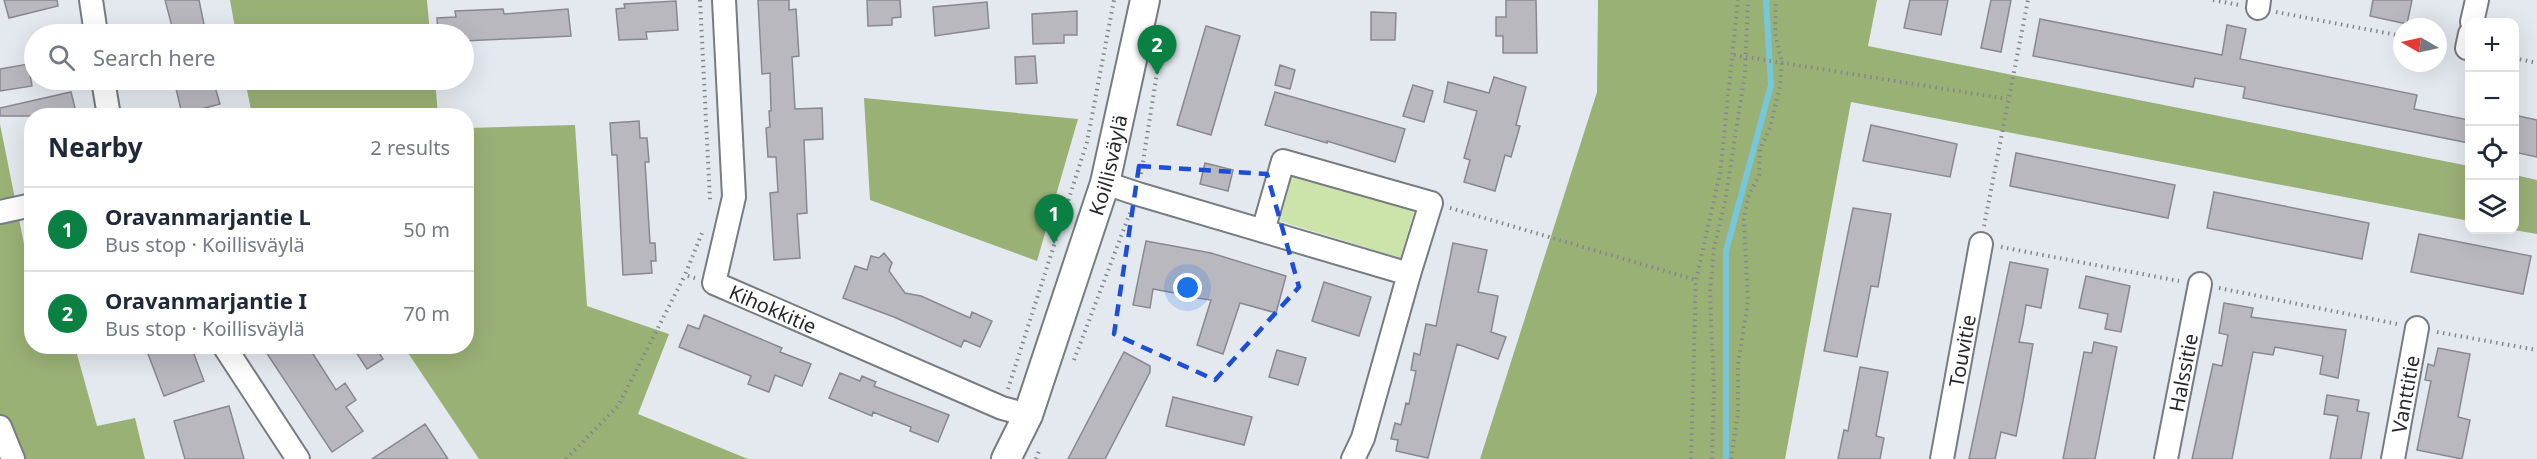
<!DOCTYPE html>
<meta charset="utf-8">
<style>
body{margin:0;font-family:"Noto Sans",sans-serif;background:#f2f2f3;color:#1f2937}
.controls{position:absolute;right:18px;top:18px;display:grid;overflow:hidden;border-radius:12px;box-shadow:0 6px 24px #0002}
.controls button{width:54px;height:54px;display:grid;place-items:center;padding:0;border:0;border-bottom:2px solid #e0e1e3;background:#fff;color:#1f2937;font:30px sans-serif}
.compass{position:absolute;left:2393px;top:18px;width:54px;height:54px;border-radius:50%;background:#fff;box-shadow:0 6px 24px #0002;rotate:279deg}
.you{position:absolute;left:1188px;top:288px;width:21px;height:21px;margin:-15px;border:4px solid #fff;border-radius:50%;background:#1a73e8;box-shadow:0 0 0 9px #1a73e833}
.badge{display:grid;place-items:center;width:39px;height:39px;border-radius:50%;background:#0b8043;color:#fff;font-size:20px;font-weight:700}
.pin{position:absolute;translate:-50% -50px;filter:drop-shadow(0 2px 3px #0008)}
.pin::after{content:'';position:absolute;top:32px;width:21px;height:18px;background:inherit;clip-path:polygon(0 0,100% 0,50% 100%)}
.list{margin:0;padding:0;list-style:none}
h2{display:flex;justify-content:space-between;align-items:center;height:78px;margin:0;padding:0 24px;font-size:26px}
h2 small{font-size:20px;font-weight:400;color:#747a83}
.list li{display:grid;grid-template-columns:39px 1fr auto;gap:18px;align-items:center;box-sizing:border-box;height:84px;padding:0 24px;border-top:2px solid #e0e1e3}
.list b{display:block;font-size:22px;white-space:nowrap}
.list p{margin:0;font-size:20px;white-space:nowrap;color:#747a83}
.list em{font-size:20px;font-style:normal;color:#747a83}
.icon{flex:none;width:33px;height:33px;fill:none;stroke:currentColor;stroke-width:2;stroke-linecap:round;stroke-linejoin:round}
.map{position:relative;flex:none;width:2537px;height:459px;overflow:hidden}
.search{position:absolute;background:#fff;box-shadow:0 6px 24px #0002;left:24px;top:24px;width:450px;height:66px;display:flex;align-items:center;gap:15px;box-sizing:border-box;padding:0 21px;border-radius:33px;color:#747a83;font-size:22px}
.panel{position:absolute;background:#fff;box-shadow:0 6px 24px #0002;left:24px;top:108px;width:450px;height:246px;border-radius:24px}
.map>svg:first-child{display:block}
.green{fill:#cce4a9}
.forest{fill:#9ab176}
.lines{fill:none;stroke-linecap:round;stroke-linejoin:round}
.stream{stroke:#76c7dc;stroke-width:6}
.building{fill:#b9b8bf;stroke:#89888f;stroke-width:1.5}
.minor-casing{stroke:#777c81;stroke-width:26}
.tertiary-casing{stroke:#777c81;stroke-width:32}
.path{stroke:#84878c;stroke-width:4;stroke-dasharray:1.5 4.5;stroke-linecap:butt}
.minor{stroke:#fff;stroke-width:22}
.tertiary{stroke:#fff;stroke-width:28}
.marked{fill:none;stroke:#1d4ed8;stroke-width:4.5;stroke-dasharray:12 8;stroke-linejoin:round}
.labels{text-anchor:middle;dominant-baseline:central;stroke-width:4.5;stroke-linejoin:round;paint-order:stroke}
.street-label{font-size:20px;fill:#25272a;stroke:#fff}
</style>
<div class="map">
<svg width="2537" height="459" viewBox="0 0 2537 459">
<rect width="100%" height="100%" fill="#e4e9ef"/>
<path class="green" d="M1292 175 1414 211 1400 258 1280 221Z"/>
<path class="forest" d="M230 0H427L430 34H236Z
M1598 0H1877L1868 46 2469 166V221L1851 102 1785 459H1480L1597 92Z
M245 80H435L438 115H252Z
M864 98 1078 119 1037 261 870 200Z
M0 124 31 279 32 346 75 347 97 426 135 418 145 459H0Z
M575 125 587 306 669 334 638 414 748 459H479L404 347 466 346 467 128Z
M2515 175 2537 180V234L2514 230Z"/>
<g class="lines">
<path class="stream" d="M1726 459V251L1771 85 1766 0"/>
</g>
<path class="building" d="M4 0H57L58 6 9 18Z
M165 0H199L206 34H174Z
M758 0H789V10L796 9 799 56 792 57 795 109 822 108 823 139 804 140 807 213 797 214 800 258 774 260 770 193 778 192 776 157H768L766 128 770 127 769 111H771L770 73 762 74Z
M867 0H900L901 17 892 18V25L868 26Z
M1506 0H1536L1537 53H1503V36H1496V17H1506Z
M1910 0H1948L1941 35 1904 28Z
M1991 0H2011L2001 52 1981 48Z
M2373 0H2412L2407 24 2370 16Z
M676 1 678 30 646 32 647 39 619 40 616 9 625 8 624 4Z
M987 2 989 28 935 36 933 7Z
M503 9 504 14 568 9 571 36 464 41V34H438L437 18 456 17 455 11Z
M1077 11V35H1064V43L1033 44 1032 14Z
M1371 12 1396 13 1395 40H1371Z
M2040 19 2222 55 2227 25 2246 29 2240 59 2417 95 2414 109 2469 120V143L2243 98 2245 87 2195 78 2193 87 2033 56Z
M1206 26 1240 36 1211 135 1177 125Z
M1035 56 1037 83 1016 84 1015 57Z
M28 64 32 86 0 91V69Z
M1280 65 1295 70 1290 89 1275 85Z
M1494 77 1526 87 1516 125 1520 126 1511 157 1505 155 1495 191 1464 182 1470 160 1464 158 1477 111 1444 102 1448 82 1489 93Z
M174 80H213L220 104 182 114Z
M1413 85 1433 91 1424 122 1403 116Z
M71 92 77 116H0V108Z
M1275 92 1405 129 1395 162 1327 141V143L1265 125Z
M2514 115 2537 120V157L2514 152Z
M639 121 640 138H647L649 162H645L650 243H655L656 261H651L652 273 623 275 617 155H612L610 123Z
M1871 125 1957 144 1950 177 1863 161Z
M2016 153 2175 185 2168 218 2010 186Z
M1205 163 1233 170 1228 191 1200 184Z
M2214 192 2369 223 2362 259 2207 228Z
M1853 208 1891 214 1878 287 1871 286 1857 357 1824 351Z
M2419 234 2531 256 2523 294 2411 272Z
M1146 241 1211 253 1286 276 1276 313 1240 303 1223 354 1197 345 1211 300 1197 298 1200 287 1196 286 1190 296 1153 289 1150 308 1133 305Z
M1453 243 1487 250 1478 292 1498 296 1491 332 1506 337 1498 359 1457 344 1428 458 1396 451 1398 440 1391 439 1395 423 1401 425 1406 403 1409 404 1416 371 1411 370 1414 353 1420 355 1426 324 1436 326Z
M884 253 892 263 889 271 905 293 921 296 970 318 972 312 992 321 980 347 964 340 961 347 894 317 843 298 855 266 867 270 871 256 879 258Z
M2010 262 2048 269 2041 308 2026 305 2023 324 2019 342 2033 344 2023 401 2016 436 2001 432 1995 459H1969Z
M2086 276 2130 286 2121 332 2105 329 2108 314 2079 308Z
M1324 282 1371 297 1359 336 1312 321Z
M2224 303 2253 308 2251 317 2346 330 2338 378 2320 374 2323 356 2275 347 2273 355 2253 352 2232 459H2192L2213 364 2222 366 2228 335 2219 333Z
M704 315 782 348 780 352 811 364 802 386 775 375 769 392 748 384 751 376 679 347 688 325 699 329Z
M2094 342 2117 347 2095 459H2063L2084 352 2092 353Z
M145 346H191L204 381 164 396Z
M262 346H308L336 390 345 383 356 400 346 407 363 431 332 452Z
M352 346H375L383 359 367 369Z
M2438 348 2470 354 2458 417 2470 420 2462 459 2417 450 2431 381 2425 380 2428 364 2434 366Z
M1277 350 1306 358 1298 385 1269 377Z
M1124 352 1150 366V372L1105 459H1068Z
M1860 367 1888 372 1876 436 1884 438 1880 459H1838L1844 430 1848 431Z
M840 373 860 381 862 376 876 382 874 386 949 415 938 442 910 431 911 427 873 412 872 416 829 398Z
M2327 395 2359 400 2357 411 2369 413 2361 459H2330L2338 416 2324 414Z
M1173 397 1252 417 1244 445 1166 426Z
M229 406 244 459H185L174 421Z
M425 424 448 459H372Z"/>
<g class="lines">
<g class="minor-casing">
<g id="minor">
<path d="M91 0 96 34"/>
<path id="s1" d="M724 0 734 197 714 283 1002 408 1028 415"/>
<path d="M2258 8 2259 0"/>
<path d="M2472 22 2477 0"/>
<path d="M2467 48 2470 34"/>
<path d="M103 80 109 116"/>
<path d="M1105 183 1138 194 1409 274 1431 203 1283 161 1263 231"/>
<path d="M0 212 32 205"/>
<path d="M224 346 298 459"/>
<path d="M0 427 13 459"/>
<path d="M1353 459 1363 438 1409 274"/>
<path id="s2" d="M1942 459 1981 244"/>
<path id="s3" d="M2166 459 2200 284"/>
<path id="s4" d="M2393 459 2417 328"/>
</g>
</g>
<g class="tertiary-casing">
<g id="tertiary">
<path id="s5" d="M1006 459 1028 415 1105 183 1145 0"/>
</g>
</g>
<path class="path" d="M700 0 710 200
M2213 0 2239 5
M2276 12 2402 36
M2438 42 2448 44
M1734 55 2007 99
M2514 58 2537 63
M1141 174 1160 54
M1450 208 1696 280
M1984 226 2028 0
M2001 247 2179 281
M695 278 685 275 702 233
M2219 288 2397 324
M2437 332 2537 350
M1074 360 1130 213
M1008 389 1087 142 1114 0
M566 459 618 406 685 275
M1036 459 1039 451
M1691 459 1696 280 1720 173 1738 0
M1712 459 1714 391 1710 293 1714 248 1725 202 1745 73 1748 0
M1731 459 1738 413V364L1748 302 1744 220 1748 197 1759 175 1760 149 1770 128 1780 86 1782 62 1775 33 1776 0"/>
<use href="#minor" class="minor"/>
<use href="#tertiary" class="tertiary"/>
</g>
<path class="marked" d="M1139 166 1267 174 1299 287 1215 380 1114 334Z"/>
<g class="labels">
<g class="street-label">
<text stroke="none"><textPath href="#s5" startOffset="312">Koillisväylä</textPath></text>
<text stroke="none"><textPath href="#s1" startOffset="350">Kihokkitie</textPath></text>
<text stroke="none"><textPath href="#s2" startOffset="110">Touvitie</textPath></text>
<text stroke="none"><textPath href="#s3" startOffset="88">Halssitie</textPath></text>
<text stroke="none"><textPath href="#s4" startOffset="66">Vanttitie</textPath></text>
</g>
</g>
</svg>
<div class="controls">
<button>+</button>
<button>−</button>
<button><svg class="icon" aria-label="locate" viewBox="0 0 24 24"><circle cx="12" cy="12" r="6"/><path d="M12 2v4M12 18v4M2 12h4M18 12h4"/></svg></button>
<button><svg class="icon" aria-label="layers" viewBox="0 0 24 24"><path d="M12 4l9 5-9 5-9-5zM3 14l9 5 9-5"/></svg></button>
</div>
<svg class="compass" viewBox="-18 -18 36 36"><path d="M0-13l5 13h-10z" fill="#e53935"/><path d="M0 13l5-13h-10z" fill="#747a83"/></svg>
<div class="you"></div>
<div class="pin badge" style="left:1054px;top:244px">1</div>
<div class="pin badge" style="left:1157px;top:75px">2</div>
<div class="search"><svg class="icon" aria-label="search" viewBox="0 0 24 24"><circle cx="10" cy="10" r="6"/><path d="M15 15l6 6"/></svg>Search here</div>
<section class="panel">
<h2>Nearby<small>2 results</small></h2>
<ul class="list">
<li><span class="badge">1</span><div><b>Oravanmarjantie L</b><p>Bus stop · Koillisväylä</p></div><em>50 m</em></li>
<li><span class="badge">2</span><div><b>Oravanmarjantie I</b><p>Bus stop · Koillisväylä</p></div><em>70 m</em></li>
</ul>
</section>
</div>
